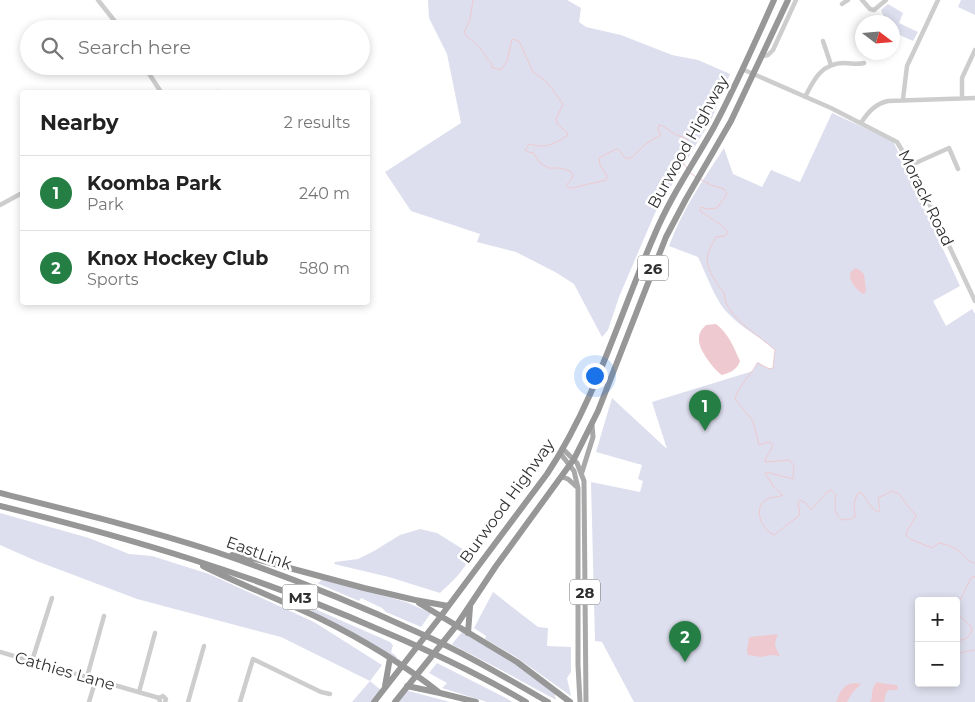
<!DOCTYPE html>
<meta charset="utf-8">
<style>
body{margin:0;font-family:Montserrat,sans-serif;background:#f2f2f2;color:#222}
.controls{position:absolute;right:15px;bottom:15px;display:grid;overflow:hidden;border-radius:5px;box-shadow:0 2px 8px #0003}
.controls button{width:45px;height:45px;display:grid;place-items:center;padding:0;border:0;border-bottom:1px solid #e0e0e0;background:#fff;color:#222;font:25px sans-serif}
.compass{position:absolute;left:855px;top:15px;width:45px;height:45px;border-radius:50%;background:#fff;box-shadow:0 2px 8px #0003;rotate:106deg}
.you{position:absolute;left:594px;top:375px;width:18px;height:18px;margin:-12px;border:4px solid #fff;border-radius:50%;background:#1a73e8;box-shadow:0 0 0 8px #1a73e833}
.badge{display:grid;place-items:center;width:32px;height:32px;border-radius:50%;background:#257f45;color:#fff;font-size:16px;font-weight:700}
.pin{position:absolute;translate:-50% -41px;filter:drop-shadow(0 1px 2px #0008)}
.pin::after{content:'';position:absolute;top:26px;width:18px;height:15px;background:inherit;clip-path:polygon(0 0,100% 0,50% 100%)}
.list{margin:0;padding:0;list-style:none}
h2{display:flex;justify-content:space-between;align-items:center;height:65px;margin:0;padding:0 20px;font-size:21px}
h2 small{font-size:16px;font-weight:400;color:#767676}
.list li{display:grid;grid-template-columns:32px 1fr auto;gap:15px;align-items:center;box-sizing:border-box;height:75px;padding:0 20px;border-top:1px solid #e0e0e0}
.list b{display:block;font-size:19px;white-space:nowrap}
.list p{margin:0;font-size:16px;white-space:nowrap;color:#767676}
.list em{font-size:16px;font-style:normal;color:#767676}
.icon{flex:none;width:28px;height:28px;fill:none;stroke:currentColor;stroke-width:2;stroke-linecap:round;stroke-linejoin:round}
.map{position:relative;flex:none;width:975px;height:702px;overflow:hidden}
.search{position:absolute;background:#fff;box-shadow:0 2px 8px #0003;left:20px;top:20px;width:350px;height:55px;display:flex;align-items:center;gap:12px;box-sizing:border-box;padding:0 18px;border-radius:28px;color:#767676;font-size:19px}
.panel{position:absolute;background:#fff;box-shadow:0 2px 8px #0003;left:20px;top:90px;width:350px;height:215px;border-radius:5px}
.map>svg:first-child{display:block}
.green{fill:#dddfee;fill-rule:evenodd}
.water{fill:#eec9cf}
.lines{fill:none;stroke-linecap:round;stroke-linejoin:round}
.stream{stroke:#eec9cf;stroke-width:1}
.minor{stroke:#cdcdcd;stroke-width:4.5}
.major{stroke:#a8a8a8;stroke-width:5}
.highway{stroke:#979797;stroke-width:6}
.labels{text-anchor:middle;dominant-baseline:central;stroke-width:5;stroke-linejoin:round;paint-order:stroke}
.shield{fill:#fff;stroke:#6e6e6e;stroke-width:1}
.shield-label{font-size:15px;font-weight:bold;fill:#303030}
.street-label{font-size:16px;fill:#303030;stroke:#fff}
</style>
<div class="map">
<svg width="975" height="702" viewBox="0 0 975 702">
<rect width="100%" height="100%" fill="#fff"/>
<path class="green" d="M428 0H567L581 8 579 22 586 27 621 35 672 55 698 60 730 74 712 118 655 213 619 297 608 330 602 337 574 284 557 273 516 252 477 242 480 234 411 211 385 172 461 123 447 54 429 18Z
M961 0H975V15L958 7Z
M888 4 903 13 899 23 918 32 913 41 893 32 892 22H886L881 10Z
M832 113 893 141 960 286 933 301 946 326 972 309 975 314V702H634L602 642 595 641 591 482 640 492 643 481 638 479 642 465 596 452 612 398 667 449 652 402 753 371 758 362 767 368H773L775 350C759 336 738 326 724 309 713 294 706 274 698 257L669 246C682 210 703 180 724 148L733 174 762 187 771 170 800 182ZM919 601H956V683H919Z
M0 513 89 538 129 554 152 556 209 574 314 622 382 665 370 681 382 691 374 702H352L370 681 281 637 137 599 34 560 0 545Z
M420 529 437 533 469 553C469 568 450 583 440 593L389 577 334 564 335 562 358 559 374 551 400 535Z
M321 579 406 602 431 613 421 627 386 612 382 608 361 598 359 601 317 583 320 582Z
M493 592 538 627 548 628 547 646 571 647V672L567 678 571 696 516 657 485 639 486 636 474 628Z
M306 607 315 609 390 642 393 645 391 652 397 657 396 658 305 609Z
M462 632 513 662 554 691 556 700 505 672 453 645 452 644Z
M437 663 502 696 513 702H487L442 688 447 683 429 673Z
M405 690 450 702H395Z"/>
<path class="water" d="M855 268 858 269 864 274 866 291 864 294C857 291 849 282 850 273Z
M716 324C729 334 733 346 740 361 737 370 731 372 722 375 714 370 698 349 699 339 699 332 702 329 706 325Z
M778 634C773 647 775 645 780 656L771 655 761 657 748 655 747 650 749 637Z
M877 682C884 684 890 684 897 685L898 688 897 690H889L886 693 884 702H870L872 698C872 692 872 687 877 682Z
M855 683 861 684 852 693 847 702H836C840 692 843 684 855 683Z"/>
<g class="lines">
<path class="stream" d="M473 0 470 20 464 32C467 38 471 39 476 44 483 49 485 58 492 64L491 67 501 70 507 61 512 39 519 41 533 72 547 82 563 104 556 119 557 124 568 133 567 136C555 144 544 149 531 144L528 145 525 150 531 153 533 152 539 162 548 168H560L570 171 573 175 571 180 566 185 569 188H572L606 180 607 176 600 165 599 158 616 149 619 150 626 159 632 157 647 143 661 135 658 130 659 125 663 126 673 133 688 140C685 148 677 150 678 160L683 163 687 168
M689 172 696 177
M700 179 711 185 724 189 727 194 717 208 707 209 701 207 700 211 721 225 728 232 725 236 716 237C706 254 703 262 715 280 717 285 722 289 724 293 725 297 725 301 727 305 738 325 759 335 775 350L773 368 770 369 757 363C751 376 738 386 735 399L753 421 759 445 769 442 773 445C771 451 766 456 765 462L790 460 794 466 793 479 766 472 765 473 774 487 783 495C777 498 770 496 764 501 753 511 763 530 774 535L800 515 798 502 800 500 806 503 811 510 827 492 831 490 836 495C833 509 836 527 855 517L854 504 857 494 861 492 873 509 878 512 880 509 878 498 892 491 898 493 916 516 907 531 906 535 910 539 932 548 939 543C946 544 953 547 959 551 965 556 966 562 975 563
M956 608 971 578 975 576V578
M956 613 970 625 972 629C969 638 966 641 956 640
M956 653C962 654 969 650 975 650"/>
<path class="minor" d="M98 0 121 29
M862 0 870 9 874 10 886 0
M842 4 848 0
M823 41 831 65
M763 56 768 55 773 50 796 0
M144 66 161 92
M742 69 831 108 897 142 911 165 975 301
M217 92H218
M805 97C814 79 822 63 844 63 851 63 857 65 864 63
M962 98V78L975 50
M903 99 907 66 938 0
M861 123C868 112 875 104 888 101L975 98
M911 165 949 148 958 169
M0 205 22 193
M0 652 159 698
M32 661 52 598
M87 677 104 616
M139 692 155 633
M89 702 96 679
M160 702 159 698 163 696 166 699 165 702
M188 702 204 646
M240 702 253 659 321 692 330 694"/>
<path class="major" d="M563 449 577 463 584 481 586 702
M560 453 574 471 578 488V665L580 702
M582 472 593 437 592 425
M562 477 568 479 578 488"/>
<path class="highway" d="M0 493C72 511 145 529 216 552 284 575 352 602 417 632 463 652 505 677 548 702
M0 506C130 538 258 576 380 630 430 651 479 674 526 702
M232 555 256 559 364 588 415 600 448 606
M203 566C241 585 281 600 319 618 362 639 403 664 440 693
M419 603 517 662 570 702
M468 633 470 607
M385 686 390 658
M407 686 440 693 476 702
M374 702 441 616 547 474C596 400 619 316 654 236 670 197 694 163 714 127 736 86 755 42 774 0
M395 702 456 626 496 566 574 459 598 411 666 237 686 199 731 121 788 0"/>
</g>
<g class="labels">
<g class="shield">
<rect x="638" y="255.5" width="30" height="25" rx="4"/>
<rect x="570" y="579.5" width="30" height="25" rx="4"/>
<rect x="282.5" y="584.5" width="35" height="25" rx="4"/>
</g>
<g class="shield-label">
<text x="653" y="268">26</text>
<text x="585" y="592">28</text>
<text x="300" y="597">M3</text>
</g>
<g class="street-label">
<text transform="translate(688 142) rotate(-61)">Burwood Highway</text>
<text transform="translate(926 198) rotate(64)">Morack Road</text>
<text transform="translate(507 501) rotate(-54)">Burwood Highway</text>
<text transform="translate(259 553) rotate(20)">EastLink</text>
<text transform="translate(65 671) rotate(16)">Cathies Lane</text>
</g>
</g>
</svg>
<div class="controls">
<button>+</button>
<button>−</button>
</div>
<svg class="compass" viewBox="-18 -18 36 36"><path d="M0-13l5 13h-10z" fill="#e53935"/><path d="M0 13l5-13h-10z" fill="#767676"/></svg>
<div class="you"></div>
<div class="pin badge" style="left:705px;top:431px">1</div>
<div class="pin badge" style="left:685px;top:662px">2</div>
<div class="search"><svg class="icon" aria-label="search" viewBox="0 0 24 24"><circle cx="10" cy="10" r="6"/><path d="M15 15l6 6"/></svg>Search here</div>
<section class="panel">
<h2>Nearby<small>2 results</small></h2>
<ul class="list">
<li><span class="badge">1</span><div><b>Koomba Park</b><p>Park</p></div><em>240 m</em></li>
<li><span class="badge">2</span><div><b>Knox Hockey Club</b><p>Sports</p></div><em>580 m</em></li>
</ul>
</section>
</div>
